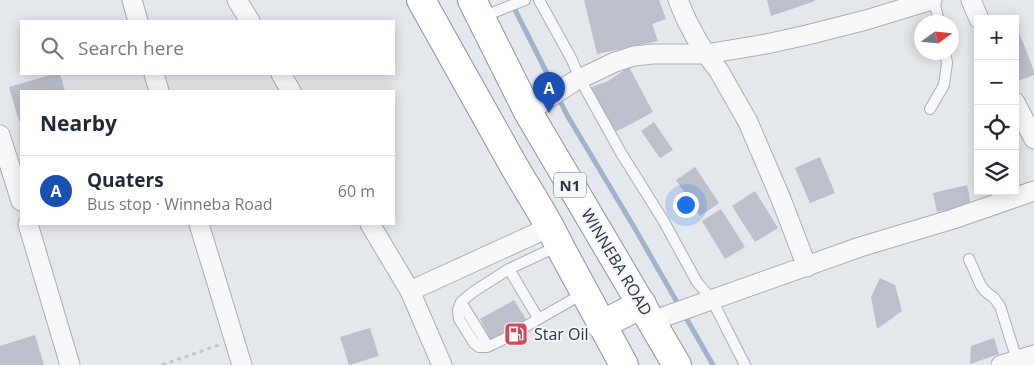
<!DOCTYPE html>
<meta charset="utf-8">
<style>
body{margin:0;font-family:"Open Sans",sans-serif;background:#f6f6f7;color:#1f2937}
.controls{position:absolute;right:15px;top:15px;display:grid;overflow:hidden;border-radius:0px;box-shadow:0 2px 12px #0003}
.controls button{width:45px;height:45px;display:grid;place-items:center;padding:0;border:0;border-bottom:1px solid #e0e1e3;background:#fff;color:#1f2937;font:25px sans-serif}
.compass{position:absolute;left:914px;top:15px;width:45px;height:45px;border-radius:50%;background:#fff;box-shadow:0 2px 12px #0003;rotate:75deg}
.you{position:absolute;left:685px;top:204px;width:18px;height:18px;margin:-12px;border:4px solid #fff;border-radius:50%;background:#1a73e8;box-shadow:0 0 0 8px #1a73e833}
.badge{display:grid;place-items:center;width:32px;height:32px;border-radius:50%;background:#db2777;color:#fff;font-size:16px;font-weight:700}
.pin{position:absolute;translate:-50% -41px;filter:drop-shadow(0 1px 2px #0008)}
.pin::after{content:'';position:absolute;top:26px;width:18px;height:15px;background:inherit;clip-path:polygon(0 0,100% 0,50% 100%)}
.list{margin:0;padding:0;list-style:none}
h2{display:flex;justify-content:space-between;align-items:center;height:65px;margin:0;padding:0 20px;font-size:21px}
h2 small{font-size:16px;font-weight:400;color:#747a83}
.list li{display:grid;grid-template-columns:32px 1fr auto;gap:15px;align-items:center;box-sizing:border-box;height:70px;padding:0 20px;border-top:1px solid #e0e1e3}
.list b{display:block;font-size:19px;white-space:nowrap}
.list p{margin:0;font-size:16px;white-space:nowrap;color:#747a83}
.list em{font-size:16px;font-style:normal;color:#747a83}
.icon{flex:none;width:28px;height:28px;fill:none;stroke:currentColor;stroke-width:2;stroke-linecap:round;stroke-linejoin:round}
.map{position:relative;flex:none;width:1034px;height:365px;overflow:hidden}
.search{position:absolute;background:#fff;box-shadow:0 2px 12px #0003;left:20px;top:20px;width:375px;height:55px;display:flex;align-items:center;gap:12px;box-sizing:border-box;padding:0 18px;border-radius:0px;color:#747a83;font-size:19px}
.panel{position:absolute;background:#fff;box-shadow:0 2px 12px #0003;left:20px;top:90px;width:375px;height:135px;border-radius:0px}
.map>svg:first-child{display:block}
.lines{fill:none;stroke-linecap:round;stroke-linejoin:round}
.stream{stroke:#9fb4cc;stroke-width:5}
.building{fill:#bbc0ca}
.service-casing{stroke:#a9aeb7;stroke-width:12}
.minor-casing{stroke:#a9aeb7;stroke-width:21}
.trunk-casing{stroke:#8b94a3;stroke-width:30}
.path{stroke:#c2c5cb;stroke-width:3;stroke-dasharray:4 4;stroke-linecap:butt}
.service{stroke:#f7f8fa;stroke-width:10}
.minor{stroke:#f7f8fa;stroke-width:19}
.trunk{stroke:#fff;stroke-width:28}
.labels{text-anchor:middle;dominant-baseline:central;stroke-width:4;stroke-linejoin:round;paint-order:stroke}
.shield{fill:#f4f6f9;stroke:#676e7b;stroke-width:1}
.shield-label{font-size:15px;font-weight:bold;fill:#2b3445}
.street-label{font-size:16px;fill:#2b3445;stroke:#f4f6f9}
.poi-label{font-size:16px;fill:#2b3445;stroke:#f4f6f9;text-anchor:start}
</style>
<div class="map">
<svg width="1034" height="365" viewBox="0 0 1034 365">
<rect width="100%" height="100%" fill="#e4e7ec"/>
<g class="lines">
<path class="stream" d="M510 0 555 89
M558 97 567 115 634 227 713 365"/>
</g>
<path class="building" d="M584 0H659L666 19 652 24 658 41 597 54Z
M767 0H814L815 1 771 16Z
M1015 22 1034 71V75L1018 81 1015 75Z
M629 67 653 112 631 124 613 133 587 89 608 81Z
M54 74H60L65 91H21V121H19L9 87Z
M654 122 673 150 660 158 641 131Z
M820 157 835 193 810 203 795 168Z
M695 167 719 203 700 216 676 180Z
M967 185 971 205 937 212 933 193Z
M755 191 778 228 755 242 732 206Z
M721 209 745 247 725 259 702 221Z
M880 278 895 285 902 311 877 329 871 297Z
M514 300 527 321 492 342 480 319Z
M370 328 379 356 349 365 340 337Z
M35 335 44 365H0V346Z
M994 338 999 354 970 364 971 346Z"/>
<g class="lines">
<g class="service-casing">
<path id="service" d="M539 0 571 58 580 79 621 153 663 220 697 282 712 300 745 365
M934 0 939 22
M482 17 525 0
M930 109 944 85 947 63 945 52
M558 246 509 269 473 292 461 302 458 310 459 319 474 343 479 347H487L502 340 584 293
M969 259 981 286 985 291 994 298 1000 306 1017 360
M509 269 538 318
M461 302 488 346"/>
</g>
<g class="minor-casing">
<path id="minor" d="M132 0 138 21
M237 0 250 21
M678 0 686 19 696 38 706 54 719 71 748 122 781 199 807 267
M971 0 979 19
M154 74 159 91
M281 74 291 91
M1015 102 1034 139
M528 112 573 82 615 62 634 56 653 54H706L766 44 807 35 866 20 932 0
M0 135 21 201
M28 224 70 365
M199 224 242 365
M370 224 410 291 442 365
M410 291 550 227
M652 321 860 247 953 219 1034 191
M1001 365 1034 355"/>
</g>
<g class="trunk-casing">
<path id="trunk" d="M421 0C451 53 480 106 510 159 526 188 545 215 559 245L624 365
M472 0 528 112 677 365
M601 325 642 304"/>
</g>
<path class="path" d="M162 365 219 345"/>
<use href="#service" class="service"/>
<use href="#minor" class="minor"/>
<use href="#trunk" class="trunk"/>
</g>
<defs>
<g id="fuel-square" transform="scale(1.25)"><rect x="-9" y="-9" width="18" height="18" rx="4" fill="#d1495b" stroke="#f4f6f9"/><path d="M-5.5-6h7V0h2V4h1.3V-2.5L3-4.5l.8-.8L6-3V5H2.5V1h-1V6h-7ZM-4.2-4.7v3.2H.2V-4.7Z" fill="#fff"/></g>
</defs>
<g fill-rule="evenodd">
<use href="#fuel-square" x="516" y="334"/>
</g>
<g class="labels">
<rect class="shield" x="554" y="172.5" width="32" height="25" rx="4"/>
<g class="shield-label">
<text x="570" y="185">N1</text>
</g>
<g class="street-label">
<text transform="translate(617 262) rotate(59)">WINNEBA ROAD</text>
</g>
<g class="poi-label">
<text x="534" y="334">Star Oil</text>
</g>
</g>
</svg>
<div class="controls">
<button>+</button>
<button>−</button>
<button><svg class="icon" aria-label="locate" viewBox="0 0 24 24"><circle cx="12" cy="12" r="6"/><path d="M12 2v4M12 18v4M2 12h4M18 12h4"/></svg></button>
<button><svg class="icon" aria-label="layers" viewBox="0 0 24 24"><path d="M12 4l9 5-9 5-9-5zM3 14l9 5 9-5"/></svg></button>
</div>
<svg class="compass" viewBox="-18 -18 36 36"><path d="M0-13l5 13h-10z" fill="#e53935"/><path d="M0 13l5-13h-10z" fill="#747a83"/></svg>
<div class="you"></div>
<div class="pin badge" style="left:549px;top:113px;background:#1a4fb4">A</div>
<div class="search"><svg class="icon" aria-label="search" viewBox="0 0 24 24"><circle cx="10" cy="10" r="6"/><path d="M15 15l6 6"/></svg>Search here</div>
<section class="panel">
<h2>Nearby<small></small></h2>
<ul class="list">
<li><span class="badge" style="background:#1a4fb4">A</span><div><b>Quaters</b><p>Bus stop · Winneba Road</p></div><em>60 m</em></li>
</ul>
</section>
</div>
